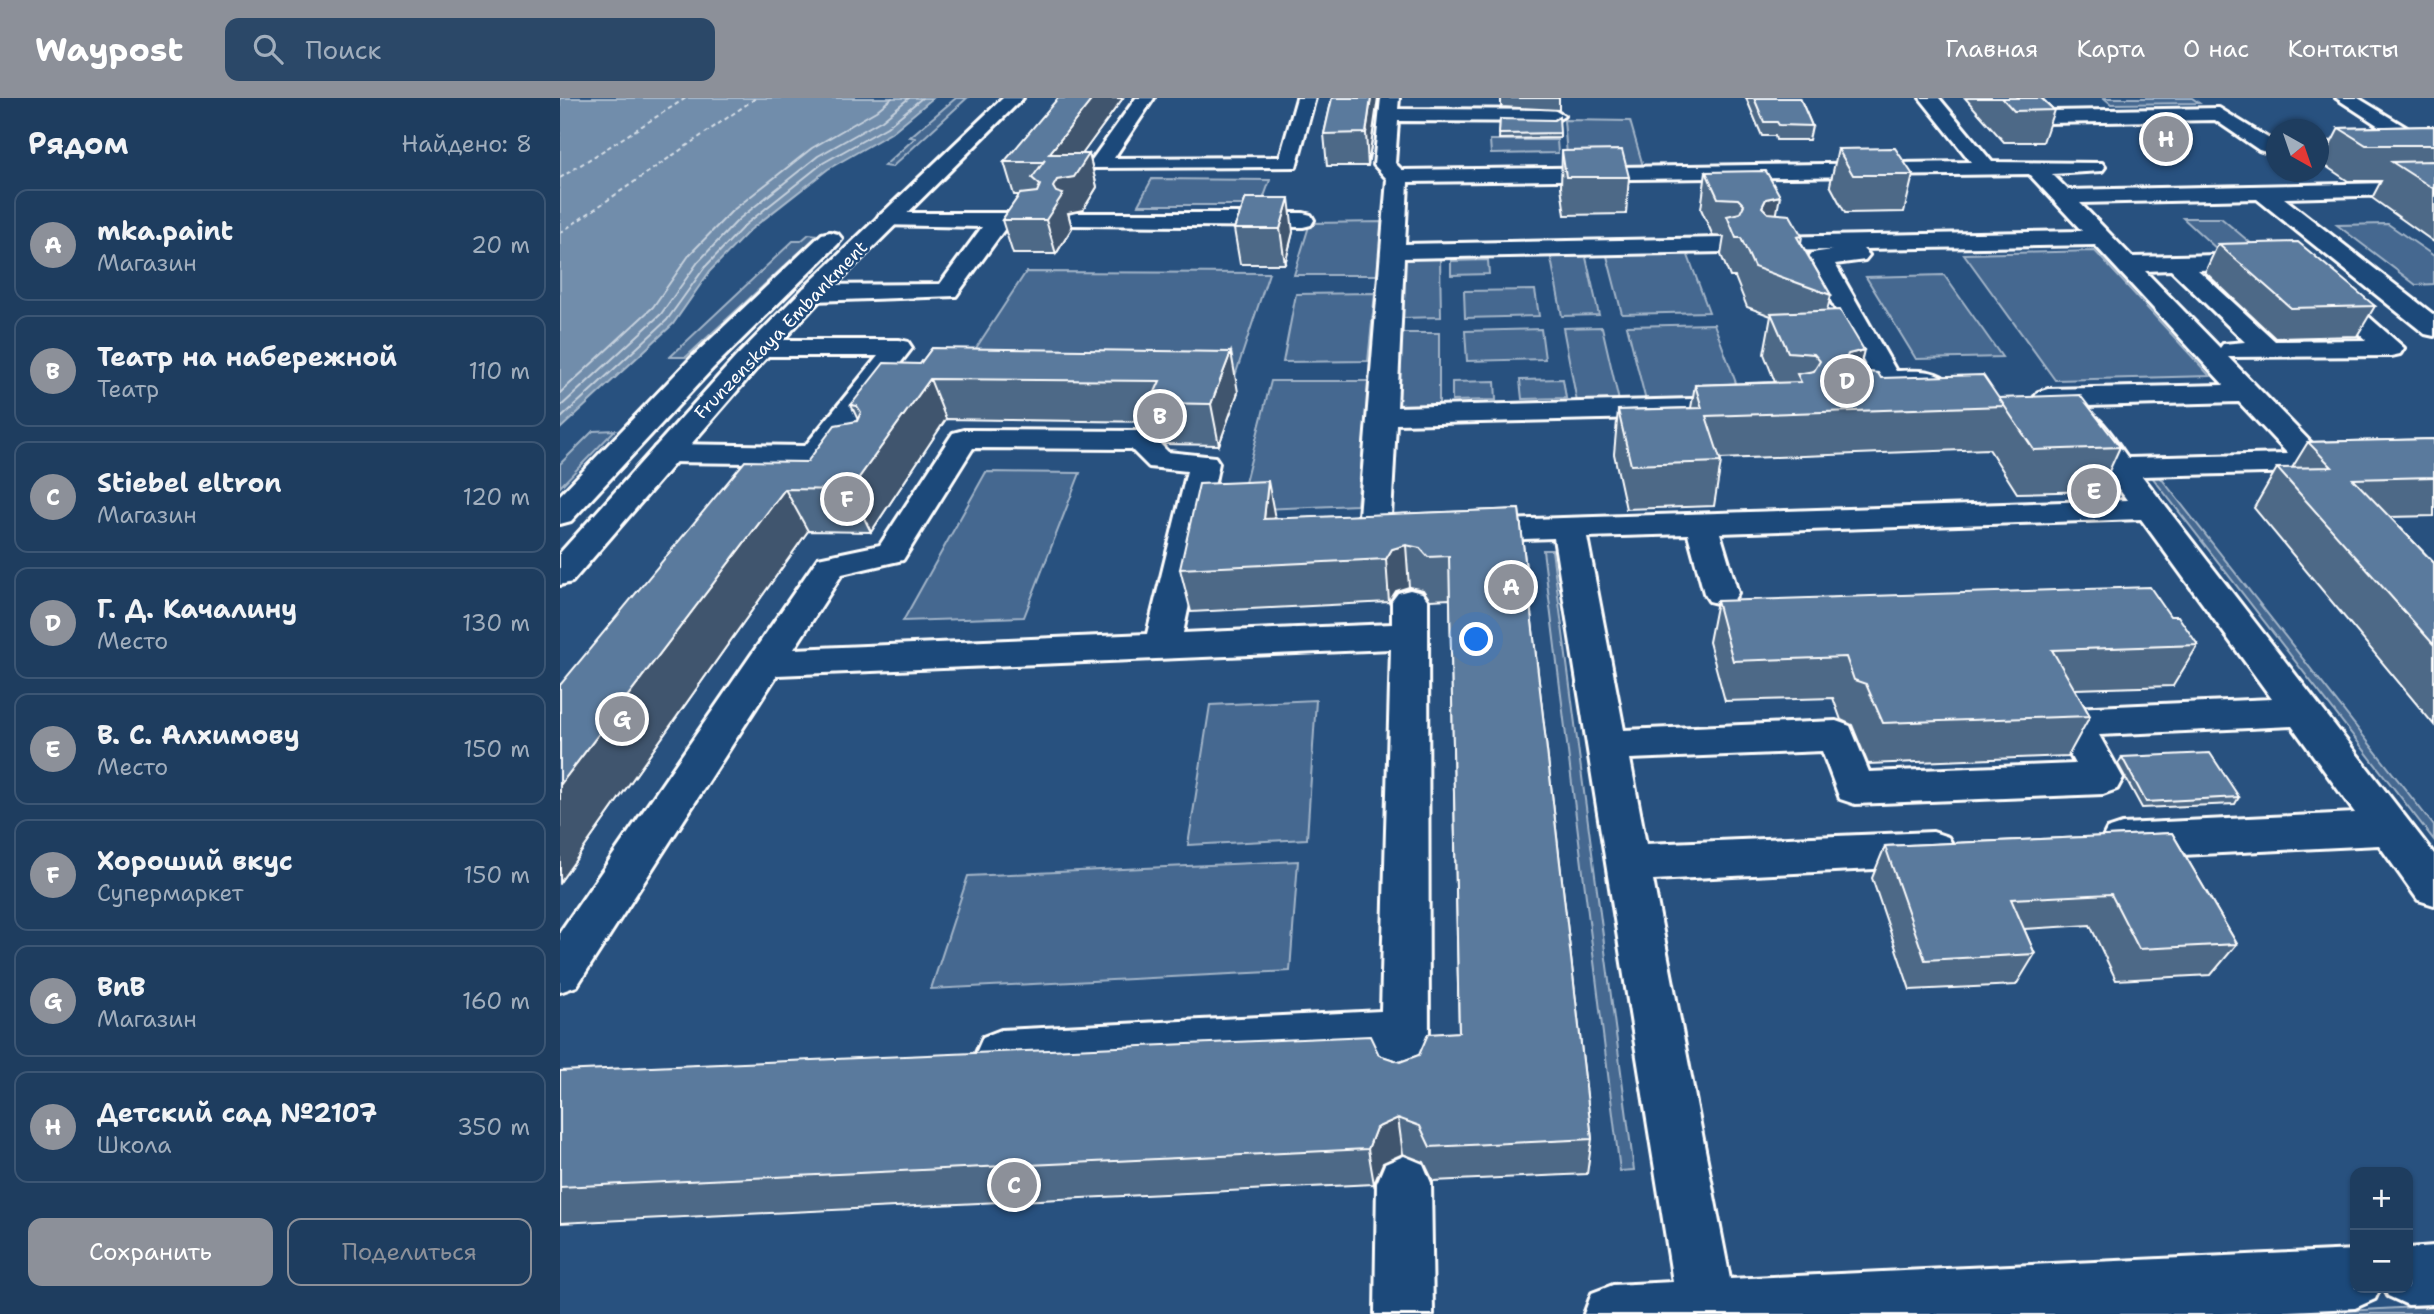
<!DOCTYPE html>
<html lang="ru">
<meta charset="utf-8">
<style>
body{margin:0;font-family:"Shantell Sans",sans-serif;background:#2b4868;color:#f1f3f6}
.controls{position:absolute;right:21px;bottom:21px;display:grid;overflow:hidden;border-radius:14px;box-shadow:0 2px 5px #0004}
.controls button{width:63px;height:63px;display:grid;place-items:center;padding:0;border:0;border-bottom:2px solid #3c5674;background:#1e3d5f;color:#f1f3f6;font:35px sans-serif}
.compass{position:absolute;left:1706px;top:21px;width:63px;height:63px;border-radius:50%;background:#1e3d5f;box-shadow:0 2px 5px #0004;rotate:140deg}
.you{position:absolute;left:917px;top:542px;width:24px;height:24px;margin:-18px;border:5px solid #fff;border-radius:50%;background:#1a73e8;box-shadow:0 0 0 10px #1a73e833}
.badge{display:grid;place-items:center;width:46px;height:46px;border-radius:50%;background:#8c9099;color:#fff;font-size:23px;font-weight:700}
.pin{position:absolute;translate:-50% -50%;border:4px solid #fff;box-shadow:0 2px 7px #0006}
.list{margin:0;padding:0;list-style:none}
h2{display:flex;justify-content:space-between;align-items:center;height:91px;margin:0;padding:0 28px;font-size:30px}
h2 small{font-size:23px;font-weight:400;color:#a1aebd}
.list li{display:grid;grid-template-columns:46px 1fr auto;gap:21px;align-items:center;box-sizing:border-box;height:112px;margin:0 14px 14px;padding:0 14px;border:2px solid #3c5674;border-radius:14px}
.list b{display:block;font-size:26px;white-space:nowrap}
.list p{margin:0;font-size:23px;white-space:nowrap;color:#a1aebd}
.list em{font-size:23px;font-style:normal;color:#a1aebd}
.actions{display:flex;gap:14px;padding:21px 28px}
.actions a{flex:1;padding:16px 0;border:2px solid #8c9099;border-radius:14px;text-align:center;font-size:24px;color:#8c9099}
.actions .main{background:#8c9099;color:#fff}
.icon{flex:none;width:38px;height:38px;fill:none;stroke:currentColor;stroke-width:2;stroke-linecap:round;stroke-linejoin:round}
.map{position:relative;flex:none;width:1874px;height:1216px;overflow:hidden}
header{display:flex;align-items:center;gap:42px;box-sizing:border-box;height:98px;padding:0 35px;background:#8c9099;color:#fff}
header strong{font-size:33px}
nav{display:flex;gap:38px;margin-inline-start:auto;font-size:24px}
.search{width:490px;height:63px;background:#2b4868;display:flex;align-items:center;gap:18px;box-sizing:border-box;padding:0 24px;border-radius:14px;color:#a1aebd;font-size:26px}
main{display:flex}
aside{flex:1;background:#1e3d5f}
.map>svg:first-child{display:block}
.green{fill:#446890;stroke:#a2b4c8;stroke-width:2}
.water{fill:#718dab;stroke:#aabbcd;stroke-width:2}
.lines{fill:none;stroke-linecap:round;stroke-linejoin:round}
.shore{stroke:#c6d1dd;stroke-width:2}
.ferry{stroke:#d4dde6;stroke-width:2;stroke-dasharray:4.5 3.5;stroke-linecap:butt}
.minor-casing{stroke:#fff;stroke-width:6}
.major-casing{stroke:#fff;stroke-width:6}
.minor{fill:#1f4a7a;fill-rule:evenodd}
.major{fill:#1f4a7a;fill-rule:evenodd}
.wall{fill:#4d6987;stroke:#fff;stroke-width:2}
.shaded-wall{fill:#3f556e;stroke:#fff;stroke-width:2}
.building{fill:#5a7a9d;stroke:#fff;stroke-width:2}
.labels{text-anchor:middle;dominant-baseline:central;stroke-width:5;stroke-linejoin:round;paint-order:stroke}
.far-street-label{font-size:18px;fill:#fff;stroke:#1f4a7a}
</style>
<header>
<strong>Waypost</strong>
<div class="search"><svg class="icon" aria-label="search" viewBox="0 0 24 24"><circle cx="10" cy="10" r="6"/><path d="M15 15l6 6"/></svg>Поиск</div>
<nav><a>Главная</a><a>Карта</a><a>О нас</a><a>Контакты</a></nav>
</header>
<main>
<aside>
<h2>Рядом<small>Найдено: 8</small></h2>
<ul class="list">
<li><span class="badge">A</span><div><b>mka.paint</b><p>Магазин</p></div><em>20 m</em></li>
<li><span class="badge">B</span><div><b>Театр на набережной</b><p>Театр</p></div><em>110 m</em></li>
<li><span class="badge">C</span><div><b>Stiebel eltron</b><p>Магазин</p></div><em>120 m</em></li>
<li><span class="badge">D</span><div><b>Г. Д. Качалину</b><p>Место</p></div><em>130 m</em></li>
<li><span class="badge">E</span><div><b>В. С. Алхимову</b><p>Место</p></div><em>150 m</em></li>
<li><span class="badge">F</span><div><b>Хороший вкус</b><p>Супермаркет</p></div><em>150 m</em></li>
<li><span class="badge">G</span><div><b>BnB</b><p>Магазин</p></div><em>160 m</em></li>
<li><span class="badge">H</span><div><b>Детский сад №2107</b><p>Школа</p></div><em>350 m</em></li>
</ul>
<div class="actions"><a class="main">Сохранить</a><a>Поделиться</a></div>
</aside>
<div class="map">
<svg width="1874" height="1216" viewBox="0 0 1874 1216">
<rect width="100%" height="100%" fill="#28517f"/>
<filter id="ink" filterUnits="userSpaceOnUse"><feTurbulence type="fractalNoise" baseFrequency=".0143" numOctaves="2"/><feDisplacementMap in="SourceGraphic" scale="14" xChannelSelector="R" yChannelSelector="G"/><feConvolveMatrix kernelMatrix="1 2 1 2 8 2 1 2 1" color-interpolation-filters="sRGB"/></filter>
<g filter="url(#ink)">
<path class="green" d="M396 0H407L332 69 324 68 355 40 350 39Z
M1544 0H1632L1639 5 1551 6Z
M1004 22 1070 23 1083 68 1008 69Z
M930 42H997L998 55 931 56Z
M592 81 710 82 701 107H578Z
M1623 120H1661L1699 152 1659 153Z
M825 124 820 177H734L750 125Z
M1828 126 1874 158V186L1856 187 1777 127Z
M249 136 258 137 126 259H110L233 143H241Z
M1126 152 1149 214 1062 216 1046 154Z
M1535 153 1650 278 1495 282 1404 156Z
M990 155H1025L1039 217 1002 218Z
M880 159 881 219 840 220 842 160Z
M928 162 929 176 891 177V163Z
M466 174 709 175 673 284 395 282Z
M1384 177 1442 259 1356 261 1306 179Z
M975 192 979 218 905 220 904 193Z
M815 195 808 263 723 264 736 196Z
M1154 226 1182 301 1086 303 1067 228Z
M1042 229 1059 303 1017 304 1003 230Z
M981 231 985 261 907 263 905 233Z
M838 235H879V309H834Z
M1003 281 1006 300 962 301 960 282Z
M711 283H810L797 407 678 412Z
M935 283 936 302 892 303V284Z
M55 332 0 389V366L33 333Z
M426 374 520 375 464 519 343 523Z
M1589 375H1597L1874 728V742Z
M983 452H992L1074 1072 1060 1073Z
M756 602 747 741 628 747 650 607Z
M738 763 730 873 371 891 408 778Z
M1874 1208V1216H1731Z"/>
<path class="water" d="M0 0H373L331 35 268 71 190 132 150 173 113 226 0 331Z"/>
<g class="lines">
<path class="shore" d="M0 295 93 209 130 156 172 113 252 50 316 13 332 0
M0 309 101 216 138 164 179 121 258 58 322 22 349 0
M0 321 107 222 145 169 185 127 263 65 327 29 362 0"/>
<path class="ferry" d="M0 80 126 0
M0 135 196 0"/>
<g class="minor-casing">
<path id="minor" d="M576 0H594L554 60 720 59 737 0H755L736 69 532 70 529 66Z
M821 0H839L838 11 994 12 1004 18 994 24 838 23 835 65 842 72 1411 64 1360 0H1379L1432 64 1542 65 1545 69 1542 73 1492 76 1508 92 1874 84V96L1724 100 1874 217V238L1865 236 1697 101 1520 105 1572 159 1702 156 1710 158 1714 163 1710 168 1702 170 1638 172 1715 243 1806 242 1756 198 1753 193 1756 188 1765 186 1774 188 1844 250 1840 256 1831 258 1668 259 1761 355 1874 353V371L1582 378 1874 756V807L1858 802 1819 747 1562 760 1547 755 1541 743 1547 731 1562 726 1795 715 1732 628 1539 637 1563 680 1557 691 1543 696 1295 706 1280 701 1262 653 1070 661 1086 746 1373 734 1388 739 1395 751 1388 763 1373 768 1093 782 1170 1181 1795 1152V1190H1820L1815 1201 1795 1210 1662 1216H1024L1032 1195 1053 1187 1113 1184 994 440 909 443 897 440 893 433 897 426 909 423 1567 402 1508 321 1513 315C1539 308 1553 341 1568 360L1728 356 1679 304 1488 309 1478 306 1474 300 1478 294 1488 291 1664 287 1535 147 1303 151 1309 157 1305 162 1275 166 1336 273C1354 273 1379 270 1390 286L1386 292 1376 294 1360 289 1317 288 1248 160 1252 155 1272 152 1210 153 1202 151 1198 146 1202 141 1210 139 1522 133 1469 76 848 84 845 146 1164 140 1172 142 1176 147 1172 152 1164 154 844 160 837 309 1169 300 1179 303 1183 309 1179 315 1169 318 836 326 831 418 826 425 815 428 804 425 799 418 827 81 814 67ZM1611 172 1685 244 1663 246 1660 250 1585 173ZM1581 421 1712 601 1512 610 1498 614 1492 624 1515 666 1309 674 1290 628 1276 623 1064 632 1027 439 1128 436 1144 495 1149 503 1161 506 1173 503 1178 495 1160 435Z
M1459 0H1479L1492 13 1659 10 1716 45V57L1699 52 1655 22 1487 25 1480 23Z
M1776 0H1798L1872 45 1874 51 1865 55 1758 57V45L1842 43Z
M327 115H456L464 117 467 122 464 127 446 129 396 198 253 203 244 200 240 195 244 190 253 187 380 186 422 129 319 127 316 122 319 117Z
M516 115H743L751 117 754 122 751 127 743 129 508 127 505 122 508 117Z
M201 242H339L348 244 352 250 276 348 291 351 295 357 291 363 280 366 106 364 95 361 91 355 95 349 106 346 245 348 318 258H201L192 256 188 250 192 244Z
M404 332 579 333 590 336 608 354 655 359 659 365 623 535 832 526V503L838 495 850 492 862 495 868 503 869 975 862 992 844 999 826 992 819 975V958L441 978 423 971 416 955 423 939 441 932 821 913 831 551 217 577 17 888 0 894V834L258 460 320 447 393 335ZM413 350 571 351 589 369 627 373 587 536 234 551 282 476 343 462Z
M844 1058 863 1066 871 1085 873 1216H815L817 1085 825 1066Z
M1874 1148V1206L1848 1207 1828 1198 1824 1190H1848V1150Z"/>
</g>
<g class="major-casing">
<path id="major" d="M443 0H463L262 200 196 271 12 484 0 487V455L176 259 244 190Z
M270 134 278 136 282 141 278 146 153 270 11 423 0 426V397L133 258 262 136Z"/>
</g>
<use href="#minor" class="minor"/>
<use href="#major" class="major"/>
</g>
<path class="wall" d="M563 0 522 56H529L537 89 523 112 508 115 512 130 496 156H453L442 122 460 97H454L444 64Z
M772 0H818L808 68H767L764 36Z
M941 0H999V12L941 9Z
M1186 0H1240L1252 28 1249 42H1216L1215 38H1202Z
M1405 0H1481L1494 12 1483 44H1444Z
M940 21 1000 35V40L939 41Z
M1874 28V144L1812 100 1821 83H1788L1761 65 1779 30Z
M1278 51 1353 77 1344 114 1285 115 1270 87Z
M1002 53 1069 79 1066 116 1005 117 1001 89Z
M1146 74 1217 116 1242 138 1241 145 1271 197 1267 213 1299 273 1321 280 1439 300 1560 349 1540 393 1457 395 1429 351 1160 361 1161 364 1154 408 1066 411 1054 356 1058 312 1131 310 1135 287 1215 284 1204 256 1211 218 1187 209 1175 179H1170L1161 157 1164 139 1153 138 1141 111Z
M686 100 733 134 725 166H680L674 131Z
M1658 146 1815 208 1797 238 1715 240 1645 174Z
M372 250 678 294 659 347 604 346 601 344 596 324 386 321 311 434 248 433 0 784V587L247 364 297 323 298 322 291 307 360 266Z
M1874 341V418L1830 419 1874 465V627L1694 410 1717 370H1732L1748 344Z
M959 411 1032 1041 1027 1076 873 1083 864 1064 843 1056 823 1065 814 1086 0 1125V974L819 957 840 964 859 957 899 934 890 501 870 502 863 492 849 489 836 493 829 504 631 514 620 471 715 421Z
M1157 503 1610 518 1638 547 1613 588 1515 591 1530 618 1508 658 1308 666 1292 627 1281 622 1273 600 1165 603 1149 544Z
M1562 659 1679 699 1675 706 1582 710 1558 666Z
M1612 735 1677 846 1651 877 1556 882 1530 827 1464 831 1475 856 1456 887 1350 892 1312 780 1325 748Z"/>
<path class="shaded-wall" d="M533 0H563L504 81 529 56 537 89 523 112 508 115 512 130 496 156 486 122 493 89 489 56Z
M811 0H818L808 68 806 35Z
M1220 98 1213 136 1202 109 1206 101Z
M729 100 733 134 725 166 720 131Z
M1304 252 1294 294 1284 265 1288 256Z
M671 254 678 294 659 347 651 306Z
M370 281 386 321 311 434 290 392Z
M708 383 716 426 704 421Z
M225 391 248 433 0 784V687Z
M846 447 849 489 836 493 829 504 826 461 832 451Z
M838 1020 843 1056 823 1065 814 1086 808 1051 816 1030Z"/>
<path class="building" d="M498 0H533L489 56H529L514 79 497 82 493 89 496 94 503 96 486 122H442L460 96 477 94 480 87 472 80 485 62 483 64H444Z
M772 0H811L806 35 764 36Z
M1194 0H1240L1252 28 1219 27 1217 24H1204Z
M1442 0H1481L1494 12 1454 13Z
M999 19 1000 35 939 36 940 21 994 22Z
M1874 28V47H1806L1779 30Z
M1335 50 1353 77H1293L1278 51Z
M1062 52 1069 79H1006L1002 53Z
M1874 63V91L1832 64Z
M1206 73 1220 98 1206 101 1202 109 1208 115 1230 117 1242 138 1237 139 1271 197 1194 169 1181 140H1176L1167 118 1180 115 1184 107 1178 101 1158 100 1146 74Z
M686 100H729L720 131H674Z
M1738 144 1815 208 1731 210 1658 146Z
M1280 212 1304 252 1288 256 1284 265 1290 272 1318 275 1321 280 1423 277 1444 308 1146 318 1161 364 1071 367 1058 312 1142 310 1135 287 1241 284 1237 276 1254 273 1260 263 1254 256 1228 254 1211 215Z
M372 250 671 254 651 306 594 305 591 303 600 283 370 281 290 392 225 391 0 687V587L185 363 247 364 275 327 297 323 301 314 297 308 291 307 324 265 360 266Z
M1520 297 1560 349 1474 352 1439 300Z
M1874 341V379L1793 381 1874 465V547L1717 370 1772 369 1748 344Z
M708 383 704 421 959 411 1032 1041 870 1049 860 1028 838 1020 816 1030 808 1051 0 1089V973L810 938 819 957 840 964 859 957 868 936 899 934 889 458 868 459 860 450 846 447 832 451 826 461 620 471 639 386Z
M1590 489 1610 518H1618L1638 547 1492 552 1530 618 1323 625 1306 586 1294 582 1286 559 1173 563 1157 503Z
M1650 655 1679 699 1586 704 1562 659Z
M1612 735 1677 846 1579 851 1551 796 1451 801 1475 856 1365 862 1325 748Z"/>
</g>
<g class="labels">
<g class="far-street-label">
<text transform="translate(221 232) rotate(-46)">Frunzenskaya Embankment</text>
</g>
</g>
</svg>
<div class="controls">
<button>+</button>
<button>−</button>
</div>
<svg class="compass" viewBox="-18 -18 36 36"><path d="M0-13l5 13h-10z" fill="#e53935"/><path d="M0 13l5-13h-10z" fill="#a1aebd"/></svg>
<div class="you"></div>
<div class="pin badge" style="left:951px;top:489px">A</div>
<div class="pin badge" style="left:600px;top:318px">B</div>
<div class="pin badge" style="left:454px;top:1087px">C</div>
<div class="pin badge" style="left:1287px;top:283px">D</div>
<div class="pin badge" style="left:1534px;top:393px">E</div>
<div class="pin badge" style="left:287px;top:401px">F</div>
<div class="pin badge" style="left:62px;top:621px">G</div>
<div class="pin badge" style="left:1606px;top:41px">H</div>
</div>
</main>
